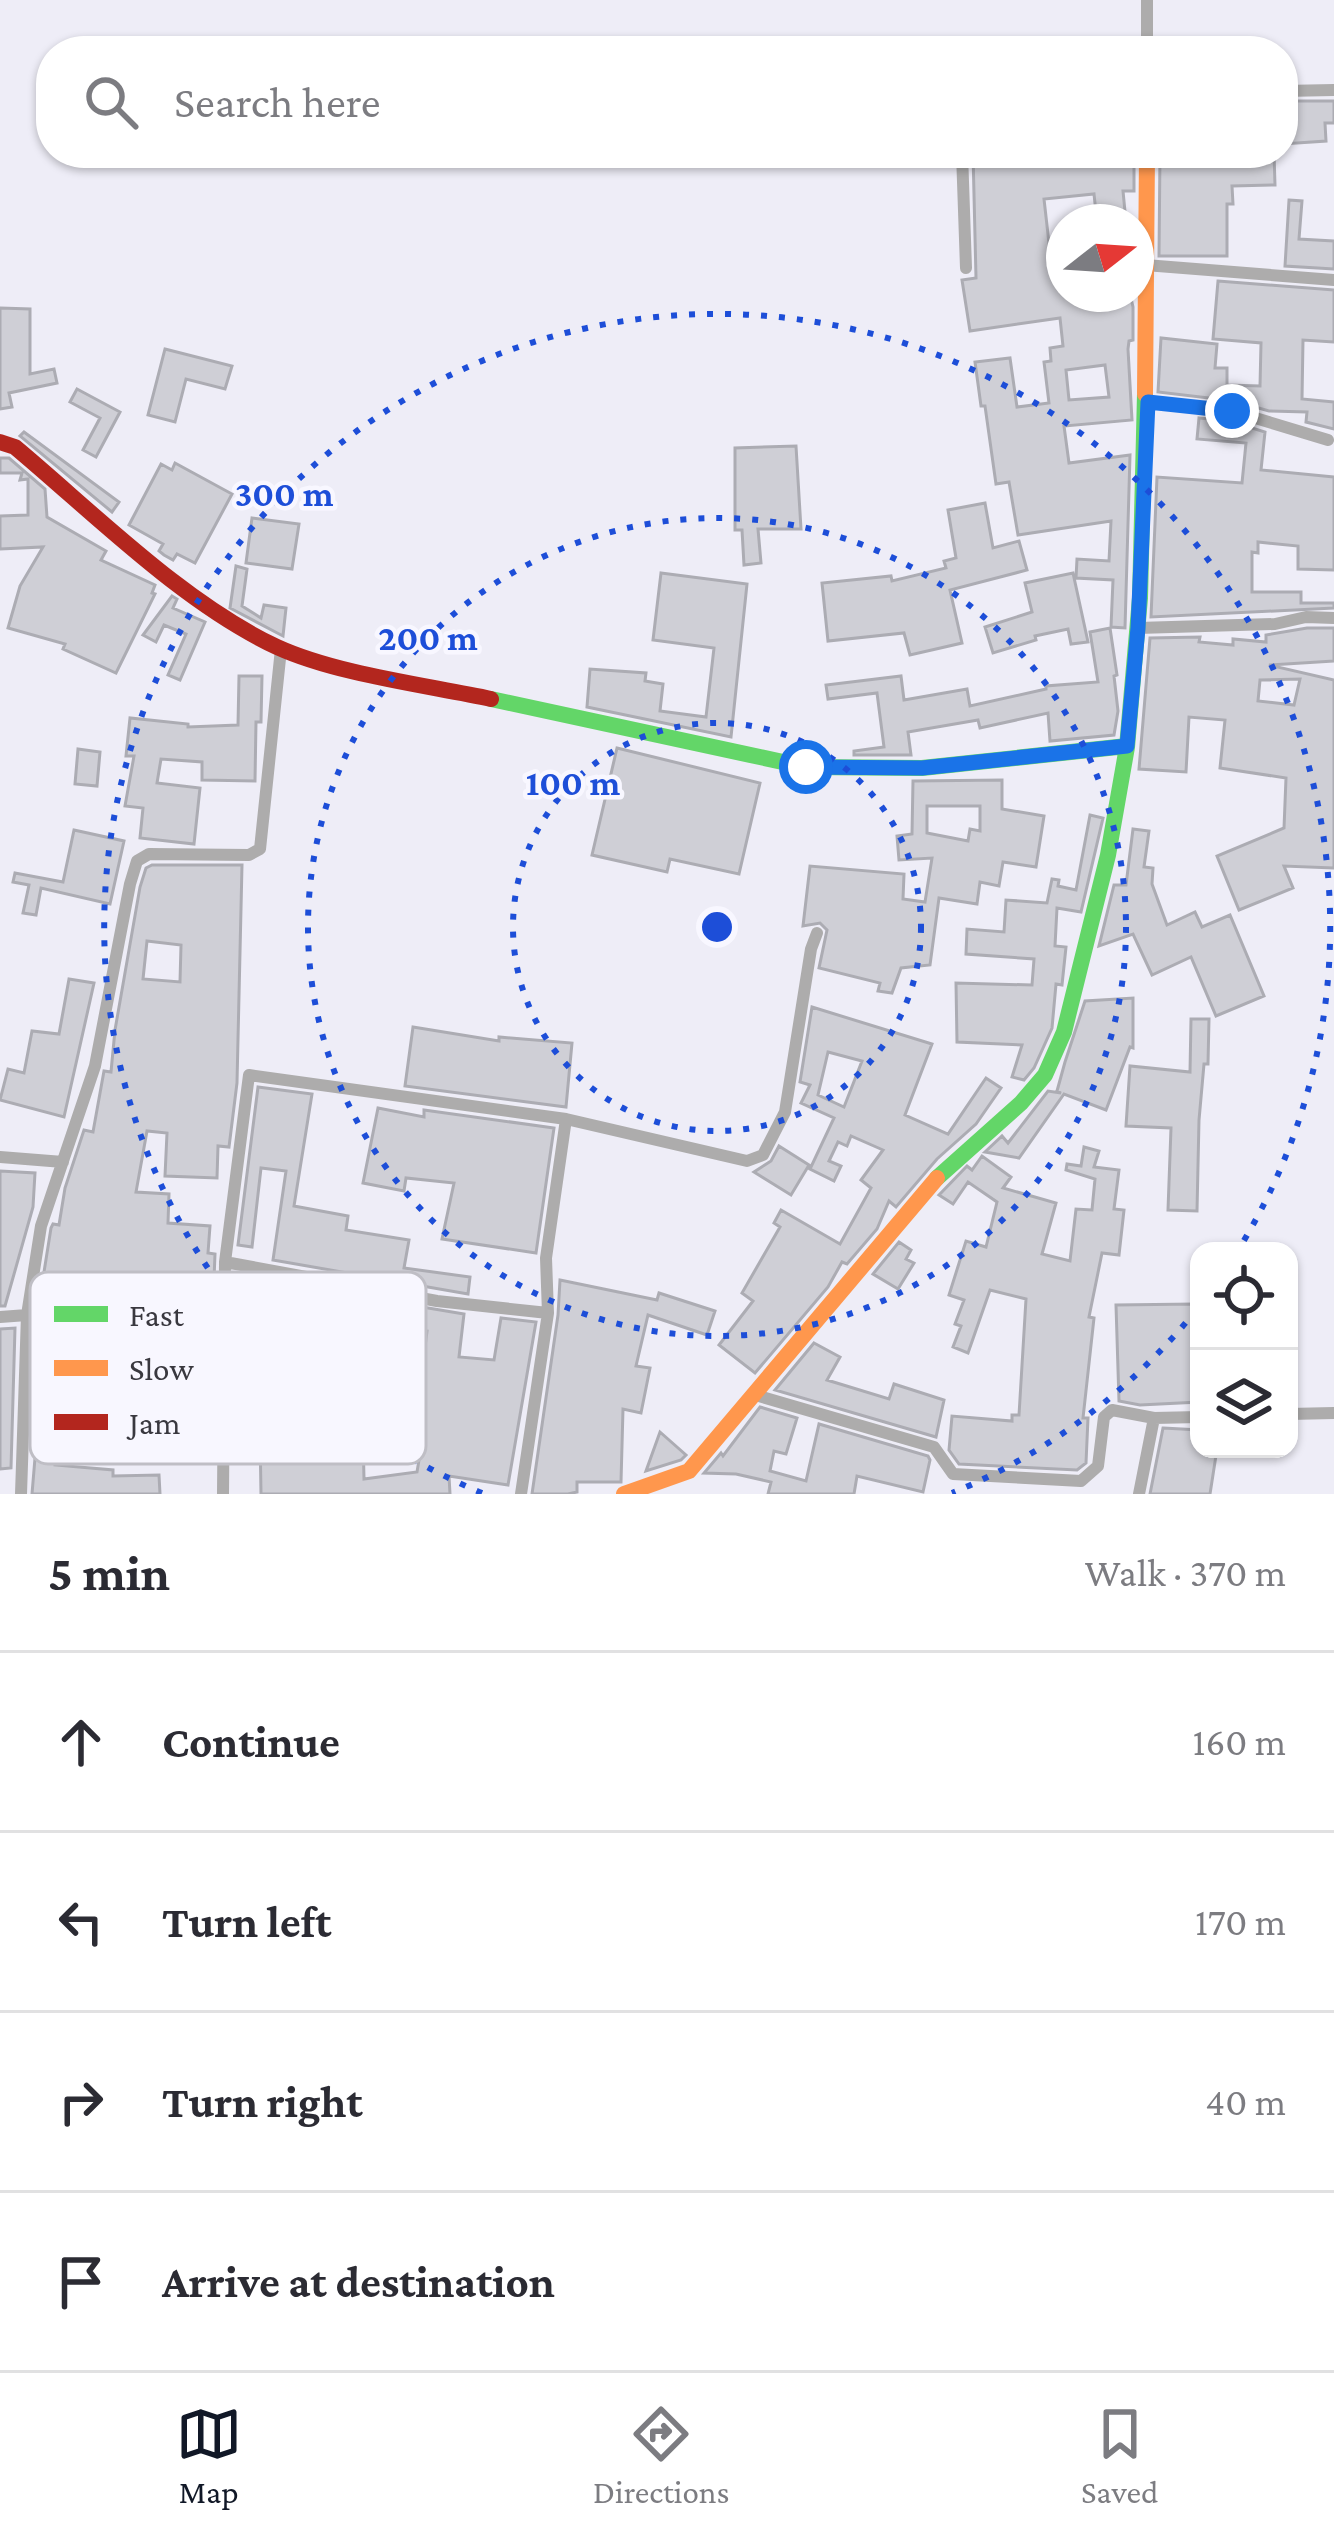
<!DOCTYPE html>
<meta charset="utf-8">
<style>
body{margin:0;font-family:"Crimson Pro",serif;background:#f7f7f7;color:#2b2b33}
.controls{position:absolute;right:36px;bottom:36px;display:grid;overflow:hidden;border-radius:24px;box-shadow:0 3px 9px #0004}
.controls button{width:108px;height:108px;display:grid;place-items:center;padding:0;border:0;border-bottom:3px solid #e1e1e2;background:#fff;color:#2b2b33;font:60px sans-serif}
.compass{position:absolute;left:1046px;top:204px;width:108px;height:108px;border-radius:50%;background:#fff;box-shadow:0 3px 9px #0004;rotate:73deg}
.stop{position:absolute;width:36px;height:36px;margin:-27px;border:9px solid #1a73e8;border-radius:50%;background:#fff}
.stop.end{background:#1a73e8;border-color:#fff;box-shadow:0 3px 12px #0008}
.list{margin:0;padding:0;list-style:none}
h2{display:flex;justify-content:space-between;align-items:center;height:156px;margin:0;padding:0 48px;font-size:51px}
h2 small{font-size:39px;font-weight:400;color:#7c7c81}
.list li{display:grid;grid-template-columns:78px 1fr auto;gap:36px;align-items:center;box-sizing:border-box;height:180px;padding:0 48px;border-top:3px solid #e1e1e2}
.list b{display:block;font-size:45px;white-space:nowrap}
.list em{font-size:39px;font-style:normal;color:#7c7c81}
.icon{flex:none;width:66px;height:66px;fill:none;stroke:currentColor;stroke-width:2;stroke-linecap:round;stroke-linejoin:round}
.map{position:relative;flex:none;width:1334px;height:1494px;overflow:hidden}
.search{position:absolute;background:#fff;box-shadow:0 3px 9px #0004;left:36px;right:36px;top:36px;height:132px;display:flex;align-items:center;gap:30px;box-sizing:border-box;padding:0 42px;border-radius:48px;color:#7c7c81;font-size:45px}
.sheet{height:876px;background:#fff}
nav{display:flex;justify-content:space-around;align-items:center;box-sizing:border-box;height:168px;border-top:3px solid #e1e1e2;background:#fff;font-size:33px;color:#7c7c81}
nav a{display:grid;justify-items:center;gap:6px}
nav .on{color:#111827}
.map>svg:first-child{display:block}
.building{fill:#cfcfd6;stroke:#acacb3;stroke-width:3;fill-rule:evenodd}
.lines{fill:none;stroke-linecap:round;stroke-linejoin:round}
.street{stroke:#adacac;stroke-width:12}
.fast{stroke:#63d668;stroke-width:16}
.slow{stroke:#ff974d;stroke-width:16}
.jam{stroke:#b3261e;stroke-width:16}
.route{stroke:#1a73e8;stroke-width:15}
.ring{fill:none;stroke:#1d4ed8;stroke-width:6;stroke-dasharray:6 12}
.key{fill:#f8f7ff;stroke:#bfbec5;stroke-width:3}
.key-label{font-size:33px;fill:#39383f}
.centre{fill:#1d4ed8;stroke:#f8f7ff;stroke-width:6}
.ring-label{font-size:36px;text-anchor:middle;font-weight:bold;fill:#1d4ed8;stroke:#f8f7ff;stroke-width:9;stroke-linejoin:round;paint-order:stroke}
</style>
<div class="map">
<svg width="1334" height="1494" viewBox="0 0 1334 1494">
<rect width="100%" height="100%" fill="#eeedf7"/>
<path class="building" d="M1283 101H1334V123H1325L1326 141 1283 144Z
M973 153H1134V191H1123L1126 222H1097L1094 194 1044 199 1051 261 1064 260V294H1130L1133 307V340L1129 341 1128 349 1132 420 1064 426 1069 463 1130 455 1125 628 1111 627 1113 580 1076 578 1077 559 1109 561 1111 521 1018 535 1009 482 996 484 985 406H981L975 362 1010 358 1017 407 1049 403 1044 362 1051 361 1050 348 1063 346 1060 318 970 331 962 280 976 278ZM1105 365 1109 397 1069 400 1066 370Z
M1160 153H1274L1275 185 1232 186 1233 204H1227V256H1159Z
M1289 200 1302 201 1299 239 1334 241V269L1285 266Z
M1218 281 1334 290V342L1303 340 1302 399 1334 402V429L1306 422 1307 412 1269 411 1234 401 1158 392 1161 338 1217 344 1215 368H1227V385L1260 386 1261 343 1213 339Z
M0 308 30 309V374L54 369 57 383 9 393 12 407 0 409Z
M165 349 232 366 225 389 186 379 175 422 148 415Z
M77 389 120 412 96 457 83 450 100 418 70 402Z
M1199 418 1230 421 1265 432 1261 470 1334 477V570L1298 569V546L1258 542V553L1252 552V592H1301V603H1334V608L1151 617 1157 477 1242 483 1246 443 1197 439Z
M24 432 119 502 112 512 20 436Z
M796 446 801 529H758L761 563 744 565 742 530H735V448Z
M0 458H9L45 489 47 517 106 551 101 560 155 585 152 593 155 594 116 673 63 649 65 644 8 628 20 586 43 547 0 549V516L28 515V479L20 480 22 473H0Z
M175 463 232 494 195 563 177 554 173 560 164 555 159 551 163 544 129 525 161 464 172 470Z
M985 503 993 548 1019 541 1027 570 950 590 962 643 910 655 904 633 828 641 822 583 891 576 892 581 946 568 944 561 956 558 948 510Z
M252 518 299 524 292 569 246 563Z
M236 566 247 569 242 606 261 618 264 605 286 608 283 636 230 608Z
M661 573 747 584 731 737 587 707 590 669 646 673 645 681 663 684 660 711 706 717 714 648 653 640Z
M1073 573 1088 642 1071 644 1068 629 1035 636 1036 640 993 653 985 627 1032 612 1025 583Z
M172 596 177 599 173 608 205 622 180 680 168 675 186 634 164 625 156 642 143 635Z
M1110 628 1117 675 1114 676 1118 711 1114 735 1050 741 1048 713 980 728 978 720 908 732 911 755H854V751L884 747 877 693 828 699 826 685 901 676 904 700 967 689 970 706 1046 689V686L1098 682 1090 632Z
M1307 628H1334V661L1269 665 1334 680V868L1284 866 1293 888 1239 910 1217 856 1284 828 1286 778 1220 768 1225 720 1189 717 1186 772 1139 769 1150 638 1200 637 1199 642 1233 645V639L1266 642V635ZM1300 679 1294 705 1258 701 1260 680Z
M239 676H262L261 722H256L255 781 202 780V762L161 759 157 783 200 788 194 844 140 838 143 808 125 806 134 756H126L130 718 188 724V727L238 725Z
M617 748 760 783 739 874 670 859 667 872 592 855Z
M78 749 100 752 97 786 75 784Z
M1002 780V809L1044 816 1036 867 1003 862 999 886 980 882 977 904 939 898 930 965 901 968 892 993 878 991 880 983 819 968 827 930 820 923 803 926 810 866 904 874 903 899 925 902 932 858 899 860 897 836 912 834 913 781ZM927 806H980V831L970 829 968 841 927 833Z
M1090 815 1103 818 1081 912 1057 908 1055 946 1066 947 1062 985 1056 984 1052 1028 1034 1068 1024 1080 1012 1077 1022 1045 957 1042 956 983 1032 985 1034 959 966 954 967 929 1004 932 1006 900 1047 903 1052 879 1059 880 1058 886 1076 890Z
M1133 829 1149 831 1144 867 1153 868 1152 884 1167 925 1195 912 1202 927 1230 915 1264 996 1216 1016 1191 957 1152 975 1133 934 1099 946 1114 885H1126Z
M74 830 124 841 110 904 41 888 36 915 23 913 29 885 13 882 15 873 63 882Z
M152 865H242L237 1083 229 1147 218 1146 217 1178 165 1176 167 1133 147 1131 136 1192 169 1194 168 1223 210 1226 208 1253 215 1254 207 1459 158 1458V1435L183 1436 186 1391 166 1390 167 1378 194 1380V1333H175V1308L124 1302 122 1400H108L107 1426 58 1423 55 1465 113 1470V1476L159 1475 160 1494H32L38 1422 37 1316 51 1228 53 1224 59 1225 65 1188 84 1130 93 1132 104 1071 111 1072 115 1030 140 887 146 868ZM147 941 181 945 180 982 143 979Z
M69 979 94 983 64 1117 0 1100 8 1069 24 1073 32 1031 59 1034Z
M1133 998V1048L1130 1047 1106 1110 1064 1094 1019 1158 985 1152 1002 1136 1008 1143 1048 1091 1061 1093 1057 1091 1065 1062 1085 1001Z
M812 1007 932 1044 905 1115 948 1134 986 1078 1001 1088 976 1124 937 1159 896 1207 889 1201 877 1229 847 1264 842 1262 828 1287 755 1373 719 1345 753 1301 742 1293 780 1227 774 1223 781 1210 840 1244 871 1188 861 1180 883 1150 851 1136 847 1146 838 1142 829 1161 841 1166 834 1181 810 1169 834 1118 801 1103 810 1085 800 1082ZM828 1052 862 1061 844 1107 818 1095Z
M1191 1019H1209L1208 1064H1204L1199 1120 1197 1211 1168 1210 1171 1128 1126 1126 1130 1066 1190 1072Z
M413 1027 499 1041V1037L572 1043 566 1107 405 1086Z
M258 1087 312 1094 294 1206 348 1216 346 1230 409 1240 404 1268 470 1277 468 1294 273 1260 286 1171 261 1168 252 1247 238 1245Z
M378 1108 424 1117V1110L554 1128 536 1253 442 1239 454 1183 406 1178 404 1191 363 1183Z
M779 1146 809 1165 791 1195 754 1172 771 1161Z
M1084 1147 1099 1151 1094 1167 1119 1170 1114 1209 1124 1210 1119 1255 1102 1253 1089 1317 1094 1318 1083 1418H1088L1086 1463 1077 1470 959 1464 949 1450 952 1416 1012 1421V1415H1019L1026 1299 990 1290 968 1353 953 1347 961 1326 955 1324 964 1300 949 1295 966 1241 986 1247 997 1202 968 1182 953 1204 939 1195 967 1166 972 1170 982 1156 1011 1177 1003 1188 1056 1203 1042 1254 1070 1261 1076 1209 1092 1210 1095 1179 1066 1170 1067 1164 1081 1166Z
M0 1171 35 1173 33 1207 5 1306H0Z
M899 1242 911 1250 906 1259 914 1263 898 1289 873 1274Z
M560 1280 657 1300 659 1293 715 1311 707 1335 648 1315 636 1366 650 1368 641 1413 623 1409 621 1482H577V1492L568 1494H532L558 1315Z
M297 1286 464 1314 459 1357 494 1360 501 1318 536 1322 508 1485 449 1476 450 1494H261L260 1434 363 1435 364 1479 417 1472 423 1436 407 1433 414 1392 357 1387 359 1363 342 1361 350 1317 293 1308ZM381 1324 427 1331 424 1355 418 1354 417 1370 375 1366Z
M1194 1304 1199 1402 1140 1405 1119 1401 1116 1305Z
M15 1328 11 1468 0 1469V1329Z
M814 1343 840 1357 827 1380 889 1399 894 1384 944 1400 936 1437 775 1390Z
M760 1407 797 1418 786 1454 774 1451 770 1471 806 1481 819 1424 928 1456 930 1460 923 1492 857 1476 854 1494H768L771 1482 736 1474 704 1473 721 1453 723 1456Z
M1163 1428 1199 1430V1449H1217L1210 1494H1150Z
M660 1432 686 1455 681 1460 646 1471Z"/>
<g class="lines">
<path class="street" d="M1147 51V0
M1283 91 1334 90
M962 153 966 268
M1145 265 1334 280
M1148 402 1232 411 1328 440
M1138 628 1275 624 1306 617 1334 618
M566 1119 747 1161 763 1155 785 1112 811 949 817 933
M0 1157 63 1162
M225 1262 437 1301 548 1313
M0 1317 27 1315
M752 1394 934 1447 953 1474 1081 1481 1098 1466 1104 1417 1112 1410 1154 1418 1199 1417
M1289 1414 1334 1413
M21 1494 27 1315 41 1226 95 1066 130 884 137 861 149 854 249 855 260 849 281 649
M223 1494 225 1262 249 1075 566 1119 546 1258 548 1313 521 1494
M1139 1494 1154 1418"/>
<path class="fast" d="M491 699 806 767 922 768 1127 746
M937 1178 1021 1103 1045 1075 1064 1032 1108 855 1127 747 1140 598 1145 394"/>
<path class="slow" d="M1145 394 1147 153
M624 1494 689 1471 937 1178"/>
<path class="jam" d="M0 442 15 447C95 514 183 603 277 647 336 674 425 685 491 699"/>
</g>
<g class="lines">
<path class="route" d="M806 767 922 768 1127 746 1138 628 1148 402 1232 411"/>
</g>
<g class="ring">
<circle cx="717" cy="927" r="204"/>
<circle cx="717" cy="927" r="409"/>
<path d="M1197 1309A613 613 0 0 1 952 1493M482 1493A613 613 0 1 1 1240 1247"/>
</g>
<rect x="30" y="1272" width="396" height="192" rx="18" class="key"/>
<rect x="54" y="1306" width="54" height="16" fill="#63d668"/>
<rect x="54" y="1360" width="54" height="16" fill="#ff974d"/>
<rect x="54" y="1414" width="54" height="16" fill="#b3261e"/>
<g class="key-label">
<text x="129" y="1326">Fast</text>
<text x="129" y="1380">Slow</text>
<text x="129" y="1434">Jam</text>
</g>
<circle cx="717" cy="927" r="18" class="centre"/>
<g class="ring-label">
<text x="284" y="506">300 m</text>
<text x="428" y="650">200 m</text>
<text x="573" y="795">100 m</text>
</g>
</svg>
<div class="controls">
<button><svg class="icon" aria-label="locate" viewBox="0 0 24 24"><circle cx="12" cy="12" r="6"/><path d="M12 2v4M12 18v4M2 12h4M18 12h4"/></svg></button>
<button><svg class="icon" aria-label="layers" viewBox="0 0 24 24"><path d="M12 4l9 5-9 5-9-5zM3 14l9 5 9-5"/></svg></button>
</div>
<svg class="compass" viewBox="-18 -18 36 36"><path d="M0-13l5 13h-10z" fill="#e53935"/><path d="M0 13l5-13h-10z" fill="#7c7c81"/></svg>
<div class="stop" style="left:806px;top:767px"></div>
<div class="stop end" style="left:1232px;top:411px"></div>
<div class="search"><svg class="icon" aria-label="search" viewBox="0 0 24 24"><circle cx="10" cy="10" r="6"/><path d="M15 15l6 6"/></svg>Search here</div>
</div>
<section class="sheet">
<h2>5 min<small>Walk · 370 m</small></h2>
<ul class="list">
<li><svg class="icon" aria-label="ahead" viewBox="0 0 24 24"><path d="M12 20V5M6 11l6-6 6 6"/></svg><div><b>Continue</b></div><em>160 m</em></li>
<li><svg class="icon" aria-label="left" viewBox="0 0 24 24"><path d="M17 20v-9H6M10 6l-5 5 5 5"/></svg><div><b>Turn left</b></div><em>170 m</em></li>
<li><svg class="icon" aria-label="right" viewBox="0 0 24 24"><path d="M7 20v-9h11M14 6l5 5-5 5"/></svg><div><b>Turn right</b></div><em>40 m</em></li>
<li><svg class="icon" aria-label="arrive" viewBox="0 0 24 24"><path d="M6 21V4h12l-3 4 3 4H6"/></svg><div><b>Arrive at destination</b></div></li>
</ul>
</section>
<nav>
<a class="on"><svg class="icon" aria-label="map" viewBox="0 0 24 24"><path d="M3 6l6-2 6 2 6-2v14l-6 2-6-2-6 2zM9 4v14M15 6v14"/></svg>Map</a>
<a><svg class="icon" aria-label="directions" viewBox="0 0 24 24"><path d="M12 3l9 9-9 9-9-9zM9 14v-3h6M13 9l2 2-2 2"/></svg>Directions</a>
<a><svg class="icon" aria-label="saved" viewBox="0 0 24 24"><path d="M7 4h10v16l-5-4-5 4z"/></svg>Saved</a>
</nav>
